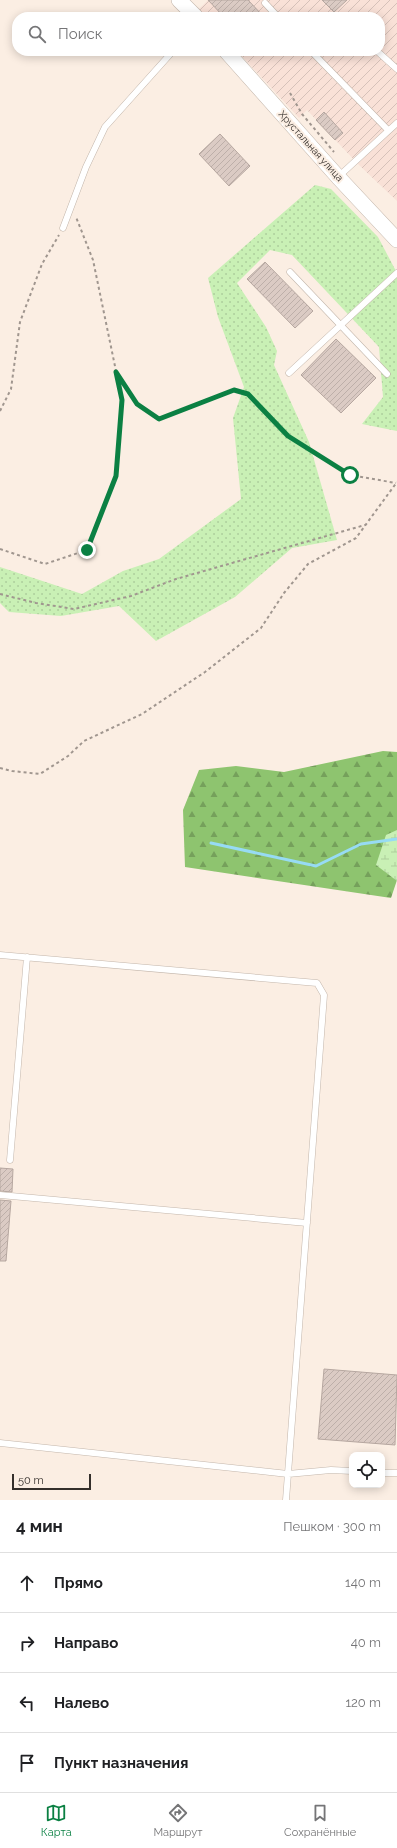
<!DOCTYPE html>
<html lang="ru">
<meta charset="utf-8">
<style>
body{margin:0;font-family:Raleway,sans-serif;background:#f6f6f6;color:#202124}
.controls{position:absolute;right:12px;bottom:12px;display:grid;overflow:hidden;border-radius:8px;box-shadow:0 2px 10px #0003}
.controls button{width:36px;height:36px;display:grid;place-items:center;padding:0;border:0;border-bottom:1px solid #e0e0e0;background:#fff;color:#202124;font:20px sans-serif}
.scale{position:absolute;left:12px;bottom:10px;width:79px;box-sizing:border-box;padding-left:4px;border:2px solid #342f2b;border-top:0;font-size:11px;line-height:14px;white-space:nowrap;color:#342f2b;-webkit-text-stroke:3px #fbeee3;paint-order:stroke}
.stop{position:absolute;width:12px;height:12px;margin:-9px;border:3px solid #0b8043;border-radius:50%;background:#fff}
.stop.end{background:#0b8043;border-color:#fff;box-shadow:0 1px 4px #0008}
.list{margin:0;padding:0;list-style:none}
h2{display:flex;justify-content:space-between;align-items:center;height:52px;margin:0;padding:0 16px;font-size:17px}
h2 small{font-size:13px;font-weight:400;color:#757577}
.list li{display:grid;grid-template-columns:26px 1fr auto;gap:12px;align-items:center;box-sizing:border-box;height:60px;padding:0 16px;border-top:1px solid #e0e0e0}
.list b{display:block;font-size:15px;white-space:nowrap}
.list em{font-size:13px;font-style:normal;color:#757577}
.icon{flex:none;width:22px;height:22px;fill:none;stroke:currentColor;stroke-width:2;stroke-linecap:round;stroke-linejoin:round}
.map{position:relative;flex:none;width:397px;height:1500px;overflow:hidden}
.search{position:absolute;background:#fff;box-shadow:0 2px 10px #0003;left:12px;right:12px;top:12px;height:44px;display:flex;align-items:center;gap:10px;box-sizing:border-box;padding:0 14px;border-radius:16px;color:#757577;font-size:15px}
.sheet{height:292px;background:#fff}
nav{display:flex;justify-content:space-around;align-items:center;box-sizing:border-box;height:56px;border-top:1px solid #e0e0e0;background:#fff;font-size:11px;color:#757577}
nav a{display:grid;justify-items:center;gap:2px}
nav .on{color:#0b8043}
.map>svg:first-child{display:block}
.industrial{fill:url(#industrial-furrows)}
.grass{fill:url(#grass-dots)}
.forest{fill:url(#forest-firs)}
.wetland{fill:url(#wetland-marsh)}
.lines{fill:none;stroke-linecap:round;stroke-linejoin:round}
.stream{stroke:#97dbf4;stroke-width:3}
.building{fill:url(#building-hatch);stroke:#b6a7a0}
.service-casing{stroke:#c3b6ab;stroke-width:7}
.tertiary-casing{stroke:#c3b6ab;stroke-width:16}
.path{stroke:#a0968f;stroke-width:2;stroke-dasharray:3 3;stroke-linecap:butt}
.service{stroke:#fff;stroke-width:6}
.tertiary{stroke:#fff;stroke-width:15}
.route{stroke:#0b8043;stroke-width:5}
.labels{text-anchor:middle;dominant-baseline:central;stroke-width:4;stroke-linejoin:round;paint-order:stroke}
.street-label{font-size:10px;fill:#342f2b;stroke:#fbeee3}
</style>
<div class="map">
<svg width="397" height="1500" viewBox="0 0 397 1500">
<defs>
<pattern id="industrial-furrows" width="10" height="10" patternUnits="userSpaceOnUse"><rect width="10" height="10" fill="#f9e1d7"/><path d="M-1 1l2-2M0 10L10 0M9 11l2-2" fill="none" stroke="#d6c1b9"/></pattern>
<pattern id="grass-dots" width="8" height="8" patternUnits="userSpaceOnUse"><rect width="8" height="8" fill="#c9f0b5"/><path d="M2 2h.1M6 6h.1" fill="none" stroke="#adce9c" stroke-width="1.8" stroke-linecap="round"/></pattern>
<pattern id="forest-firs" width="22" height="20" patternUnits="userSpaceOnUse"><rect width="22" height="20" fill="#8ec46f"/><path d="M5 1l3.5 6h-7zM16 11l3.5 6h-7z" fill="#75a05b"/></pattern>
<pattern id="wetland-marsh" width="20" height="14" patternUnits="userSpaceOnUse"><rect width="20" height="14" fill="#c9f0b5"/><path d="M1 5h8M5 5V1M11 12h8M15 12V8" fill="none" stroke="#adce9c"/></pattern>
<pattern id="building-hatch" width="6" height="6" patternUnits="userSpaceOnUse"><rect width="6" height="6" fill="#dbcbc4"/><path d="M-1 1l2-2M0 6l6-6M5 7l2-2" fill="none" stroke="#bdafa9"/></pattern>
</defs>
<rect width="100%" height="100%" fill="#fbeee3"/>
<path class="industrial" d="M208 0H397V201L359 165 307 110 299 118 237 51H380V17H204L198 10Z"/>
<path class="grass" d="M315 185 331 189 378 237 397 273V431L362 424 383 397 379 347 292 255 270 250 237 283 266 327 277 351 274 365 309 442 337 540 292 548 235 597 156 641 119 606 61 616 9 612 0 603V567L82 594 123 571 159 559 241 499 233 418 244 387 218 317 208 278Z"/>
<path class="forest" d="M383 751 397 752V880L391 898 185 867 183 810 199 770 236 766 284 772Z"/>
<path class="wetland" d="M397 830V881L376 865 386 835Z"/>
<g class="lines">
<path class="stream" d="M211 843 316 866 361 844 397 839"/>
</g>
<path class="building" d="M208 0H248L264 17H224Z
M322 0H347L334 12Z
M324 112 343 133 335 140 316 120Z
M220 134 250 166 229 186 199 154Z
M265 262 313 311 295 328 247 279Z
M336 339 376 378 341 413 301 375Z
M0 1168 13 1169 12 1192 0 1191Z
M0 1200 11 1201 6 1261H0Z
M324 1369 397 1375 395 1445 318 1439Z"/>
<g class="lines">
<g class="service-casing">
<path id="service" d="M265 3 278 17
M311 51 388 130
M377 51 397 69
M338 177 397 123
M63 228 86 167 105 127 173 51
M290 272 387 374
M289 373 397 273
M0 955 317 983 324 995 286 1500
M10 1160 27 957
M0 1195 307 1223
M0 1443 288 1474 331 1470 352 1471
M382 1473H397"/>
</g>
<g class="tertiary-casing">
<path id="tertiary" d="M179 0 196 17
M226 51 338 177 397 240"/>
</g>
<path class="path" d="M290 93 302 114 334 152
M117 373 137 404 159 419 234 390 248 394 288 436 350 475 396 483
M0 411 11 389 20 322 42 264 59 235
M0 549 45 564 87 550 116 476 122 400 93 260 76 217
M0 594 36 603 74 609 131 596 176 579 365 525
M0 768 12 771 40 774 68 756 84 741 142 714 205 672 261 628 284 593 308 564 356 538 397 482"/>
<use href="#service" class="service"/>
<use href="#tertiary" class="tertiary"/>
</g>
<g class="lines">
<path class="route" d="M87 550 116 476 122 400 116 372 137 404 159 419 234 390 248 394 288 436 350 475"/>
</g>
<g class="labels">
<g class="street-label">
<text transform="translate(311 146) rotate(48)">Хрустальная улица</text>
</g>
</g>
</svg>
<div class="controls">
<button><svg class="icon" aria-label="locate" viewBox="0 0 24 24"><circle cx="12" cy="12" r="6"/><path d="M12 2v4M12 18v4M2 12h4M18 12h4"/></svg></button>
</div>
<div class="scale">50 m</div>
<div class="stop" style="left:350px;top:475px"></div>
<div class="stop end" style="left:87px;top:550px"></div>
<div class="search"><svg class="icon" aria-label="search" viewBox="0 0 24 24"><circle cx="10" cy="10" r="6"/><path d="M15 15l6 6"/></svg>Поиск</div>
</div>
<section class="sheet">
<h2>4 мин<small>Пешком · 300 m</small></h2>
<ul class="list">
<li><svg class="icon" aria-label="ahead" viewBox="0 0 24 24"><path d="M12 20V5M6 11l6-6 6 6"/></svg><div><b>Прямо</b></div><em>140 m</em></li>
<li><svg class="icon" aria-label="right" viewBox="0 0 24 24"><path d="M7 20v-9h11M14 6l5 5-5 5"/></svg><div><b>Направо</b></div><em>40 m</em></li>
<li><svg class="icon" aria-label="left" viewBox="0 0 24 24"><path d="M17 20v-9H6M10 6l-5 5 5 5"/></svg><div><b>Налево</b></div><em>120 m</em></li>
<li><svg class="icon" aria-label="arrive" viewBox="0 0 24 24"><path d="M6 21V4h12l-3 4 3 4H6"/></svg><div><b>Пункт назначения</b></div></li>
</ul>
</section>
<nav>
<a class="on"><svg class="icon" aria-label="map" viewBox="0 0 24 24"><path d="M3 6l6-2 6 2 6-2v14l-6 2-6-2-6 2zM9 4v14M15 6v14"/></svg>Карта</a>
<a><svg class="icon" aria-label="directions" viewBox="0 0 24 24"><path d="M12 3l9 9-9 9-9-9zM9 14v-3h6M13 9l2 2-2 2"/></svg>Маршрут</a>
<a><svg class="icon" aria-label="saved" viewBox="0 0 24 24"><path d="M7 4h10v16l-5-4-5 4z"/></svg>Сохранённые</a>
</nav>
